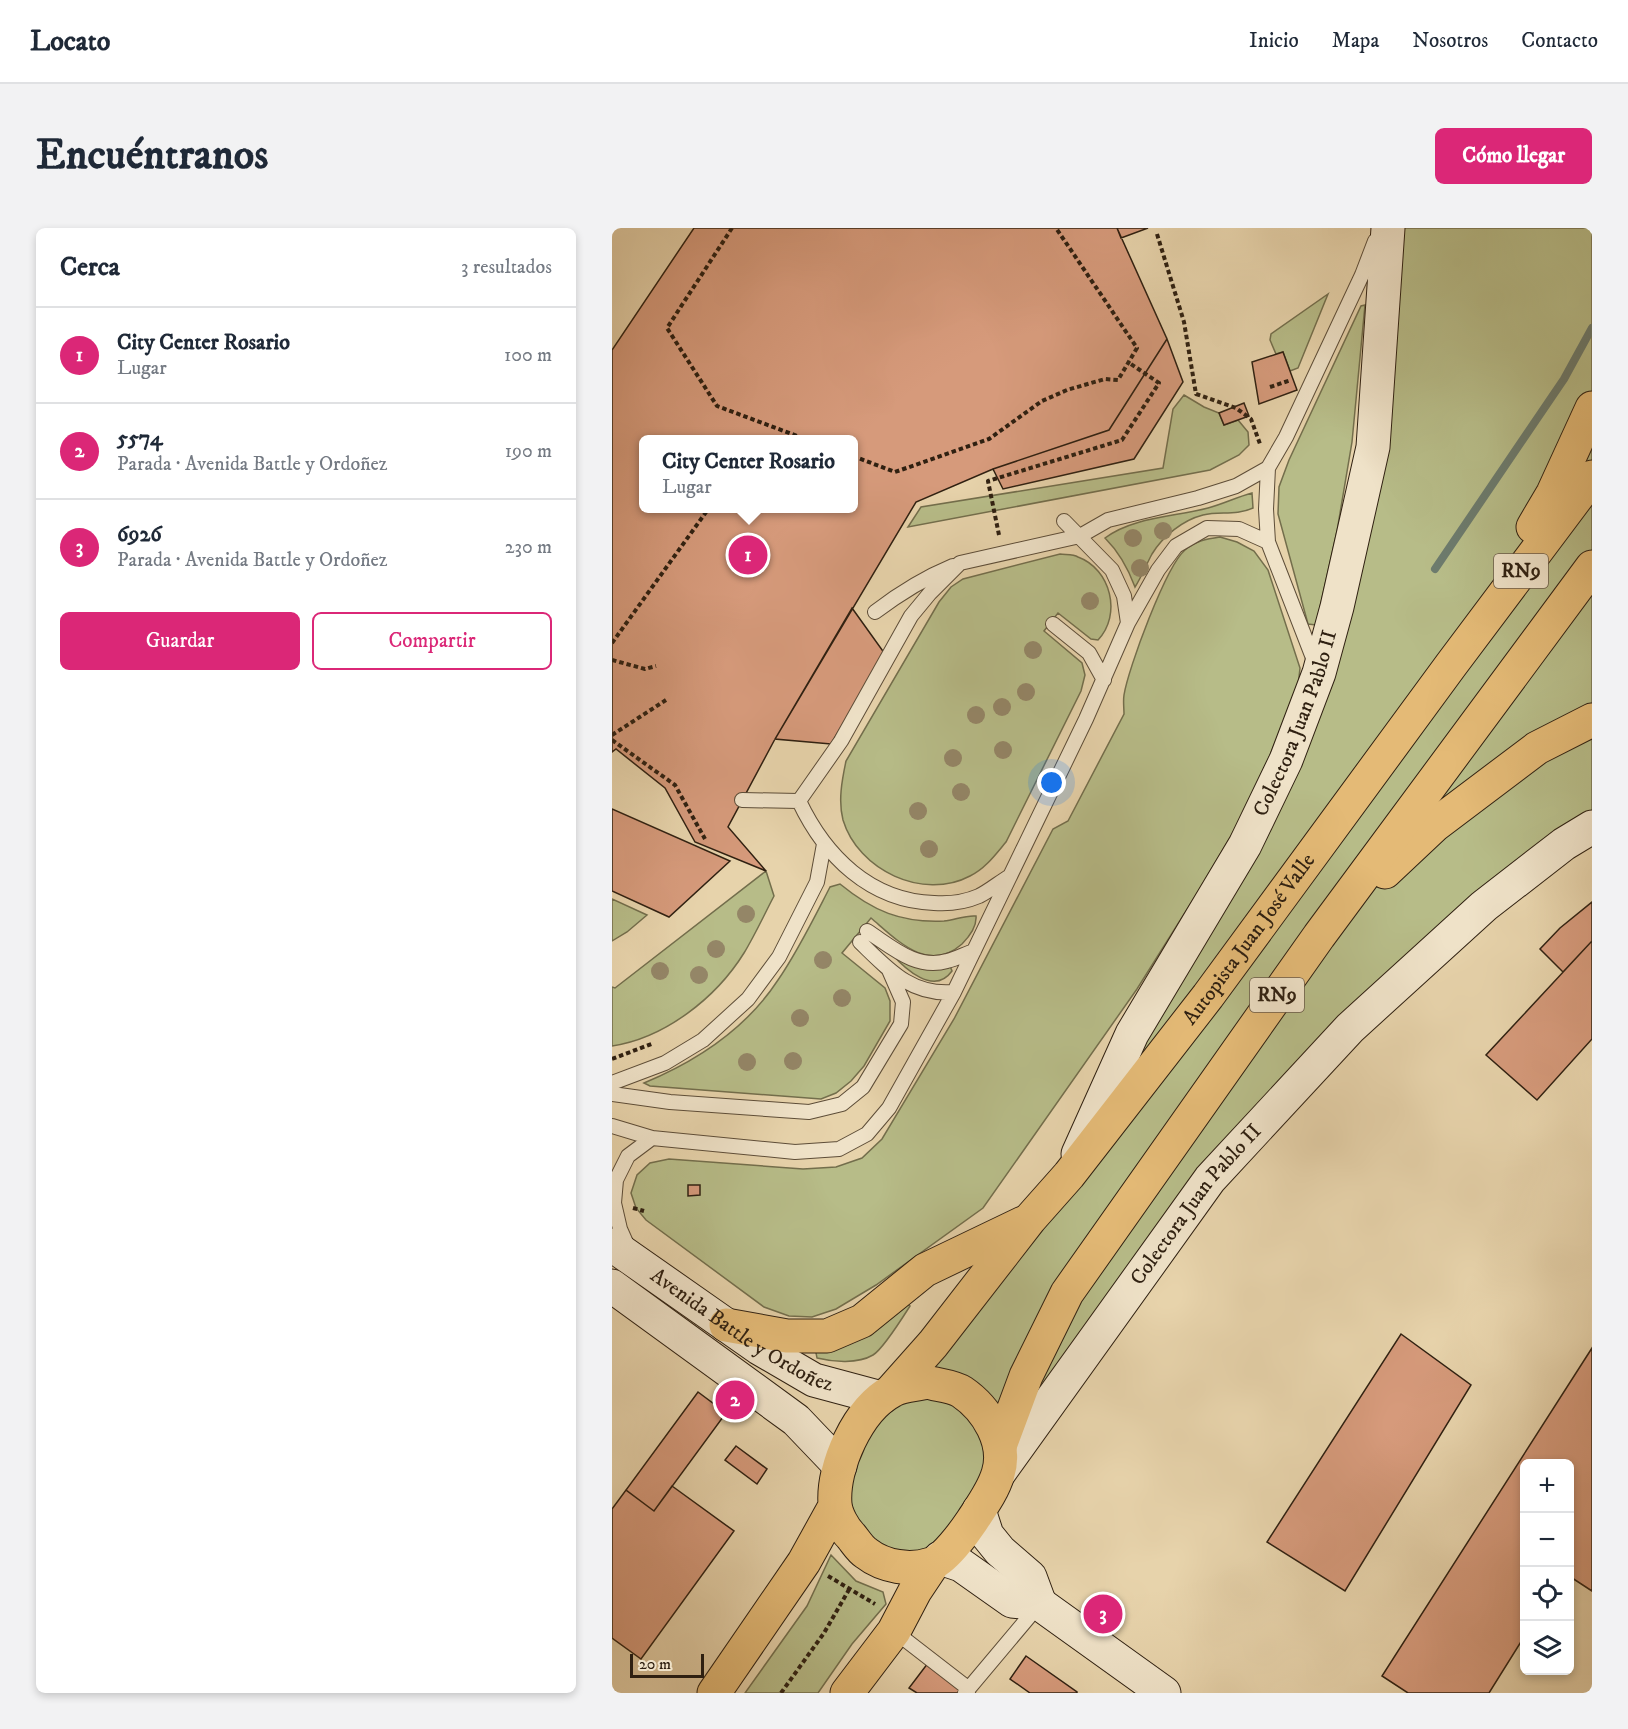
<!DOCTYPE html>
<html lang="es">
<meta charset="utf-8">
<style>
body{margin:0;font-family:"IM FELL DW Pica",serif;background:#f2f2f3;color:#1f2937}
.controls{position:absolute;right:18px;bottom:18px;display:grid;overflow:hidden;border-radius:9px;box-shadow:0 3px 9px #0003}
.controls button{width:54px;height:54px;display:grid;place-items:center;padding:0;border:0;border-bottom:2px solid #e0e1e3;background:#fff;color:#1f2937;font:30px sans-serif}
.scale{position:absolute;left:18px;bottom:15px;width:74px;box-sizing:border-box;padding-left:6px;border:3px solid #2f2011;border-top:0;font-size:16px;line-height:21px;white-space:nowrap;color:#2f2011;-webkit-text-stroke:4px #efe2c8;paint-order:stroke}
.you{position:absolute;left:440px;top:555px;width:21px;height:21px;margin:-15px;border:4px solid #fff;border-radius:50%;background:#1a73e8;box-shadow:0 0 0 9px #1a73e833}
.badge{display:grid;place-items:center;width:39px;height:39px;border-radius:50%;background:#db2777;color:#fff;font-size:20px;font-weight:700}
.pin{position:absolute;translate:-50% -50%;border:3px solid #fff;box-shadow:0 2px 6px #0006}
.popup{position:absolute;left:27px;top:207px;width:219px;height:78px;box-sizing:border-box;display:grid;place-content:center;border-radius:9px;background:#fff;filter:drop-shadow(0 2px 4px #0005);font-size:20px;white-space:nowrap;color:#747a83}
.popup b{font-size:22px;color:#1f2937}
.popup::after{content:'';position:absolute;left:50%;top:100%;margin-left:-12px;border:12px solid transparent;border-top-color:#fff}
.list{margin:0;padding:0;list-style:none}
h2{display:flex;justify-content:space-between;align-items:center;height:78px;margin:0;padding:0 24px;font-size:26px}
h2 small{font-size:20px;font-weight:400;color:#747a83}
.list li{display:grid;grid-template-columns:39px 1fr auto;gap:18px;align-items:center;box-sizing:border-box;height:96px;padding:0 24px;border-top:2px solid #e0e1e3}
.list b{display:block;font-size:22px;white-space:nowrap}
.list p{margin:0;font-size:20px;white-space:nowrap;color:#747a83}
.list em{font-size:20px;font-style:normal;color:#747a83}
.actions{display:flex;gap:12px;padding:18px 24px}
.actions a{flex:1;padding:14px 0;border:2px solid #db2777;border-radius:9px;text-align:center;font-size:21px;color:#db2777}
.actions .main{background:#db2777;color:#fff}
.icon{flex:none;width:33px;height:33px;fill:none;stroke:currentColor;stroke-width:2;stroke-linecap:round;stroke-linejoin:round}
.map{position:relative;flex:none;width:980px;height:1465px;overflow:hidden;border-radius:9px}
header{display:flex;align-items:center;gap:36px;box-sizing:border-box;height:84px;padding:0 30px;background:#fff;border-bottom:2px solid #e0e1e3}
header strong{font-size:28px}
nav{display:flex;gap:33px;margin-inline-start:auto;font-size:21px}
.intro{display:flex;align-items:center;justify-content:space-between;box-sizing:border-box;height:144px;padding:0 36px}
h1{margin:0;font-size:42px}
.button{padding:15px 27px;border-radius:9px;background:#db2777;color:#fff;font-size:21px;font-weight:700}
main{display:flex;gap:36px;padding:0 36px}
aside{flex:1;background:#fff;border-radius:9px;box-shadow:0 3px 9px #0003}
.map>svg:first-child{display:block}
.green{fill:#b7bc88;stroke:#736e4c;stroke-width:1.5}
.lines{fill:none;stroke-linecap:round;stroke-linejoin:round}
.stream{stroke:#6d7b6d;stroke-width:8}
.building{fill:#d69a7b;stroke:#2f2011;stroke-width:1.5;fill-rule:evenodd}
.service-casing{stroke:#5d4d38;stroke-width:16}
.secondary-casing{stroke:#2f2011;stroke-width:35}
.primary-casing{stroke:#2f2011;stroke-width:35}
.motorway-casing{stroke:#2f2011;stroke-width:35}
.path{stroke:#2f2011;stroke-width:4;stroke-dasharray:4.5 3;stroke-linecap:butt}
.service{stroke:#efe2c8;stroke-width:14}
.secondary{stroke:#efe2c8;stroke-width:33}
.primary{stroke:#e4ba76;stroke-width:33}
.motorway{stroke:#e4ba76;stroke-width:33}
.tree{fill:#948667}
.labels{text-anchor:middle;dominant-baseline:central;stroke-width:4.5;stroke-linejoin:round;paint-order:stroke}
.shield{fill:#efe2c8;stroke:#695a48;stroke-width:1.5}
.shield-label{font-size:20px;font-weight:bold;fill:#2f2011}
.street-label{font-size:21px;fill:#2f2011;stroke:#efe2c8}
</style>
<header>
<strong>Locato</strong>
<nav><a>Inicio</a><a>Mapa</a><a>Nosotros</a><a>Contacto</a></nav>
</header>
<div class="intro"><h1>Encuéntranos</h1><a class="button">Cómo llegar</a></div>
<main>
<aside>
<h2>Cerca<small>3 resultados</small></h2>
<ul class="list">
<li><span class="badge">1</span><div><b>City Center Rosario</b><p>Lugar</p></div><em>100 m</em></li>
<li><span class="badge">2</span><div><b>5574</b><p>Parada · Avenida Battle y Ordoñez</p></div><em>190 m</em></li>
<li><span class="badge">3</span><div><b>6926</b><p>Parada · Avenida Battle y Ordoñez</p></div><em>230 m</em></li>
</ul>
<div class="actions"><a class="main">Guardar</a><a>Compartir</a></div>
</aside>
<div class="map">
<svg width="980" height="1465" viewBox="0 0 980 1465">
<rect width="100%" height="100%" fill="#e7d3ab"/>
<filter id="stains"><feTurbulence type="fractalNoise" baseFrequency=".00333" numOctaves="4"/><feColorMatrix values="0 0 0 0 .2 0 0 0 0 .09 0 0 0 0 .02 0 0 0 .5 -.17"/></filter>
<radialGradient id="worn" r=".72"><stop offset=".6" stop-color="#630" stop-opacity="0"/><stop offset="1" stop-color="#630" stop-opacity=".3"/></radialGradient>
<path class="green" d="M776 0H980V599L598 951 328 1330 254 1325 228 1238 418 991 633 617 725 379Z
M716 66 686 140 678 143 671 124 664 126 658 112 659 106Z
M753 77 740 214 725 303 704 397 696 396 666 286 667 259 677 232 749 78Z
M572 167 592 179 607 185 612 197 626 192 636 204 637 217 627 227 598 242 296 299 309 279 551 240 561 181Z
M640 265 641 280C623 288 609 283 591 287 571 292 551 308 540 326 534 337 530 348 523 359 516 340 507 324 493 310 521 289 562 289 596 280 611 276 625 269 640 265Z
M608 309 625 314 642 323 656 342 688 440 686 458 654 537 629 591 586 664 525 761 371 980 264 1057 224 1081 200 1089 177 1088 152 1079 34 992 24 980 19 965 25 947 38 935 57 931 191 941 224 939 250 930 270 911 342 791 441 601 456 593 512 486C512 480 511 473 512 467 516 441 554 338 573 322 584 313 594 311 608 309Z
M448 326C453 327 461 326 466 329 499 341 510 387 486 412L479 411 446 385 432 403 470 435 473 447 469 463 394 614C384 626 373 641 358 648 311 673 246 642 231 592 226 573 230 552 234 533L327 374 339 359 351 351Z
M154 643 162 668C152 687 143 707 132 725 104 770 53 810 0 818V759L3 760Z
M228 656C261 683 289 695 332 693 343 692 353 687 364 688 365 699 357 709 350 716 316 746 285 712 259 690L230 725 273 760 278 773V793L252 838 239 853 224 865 209 871 38 858 32 855C85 833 134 801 166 752 186 723 202 690 218 659Z
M0 671 35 687 15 704 0 713Z
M279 725 338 738 340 743C322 768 293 741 279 725Z
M295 1076 298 1078C291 1089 271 1121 261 1127 246 1136 221 1134 205 1130L204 1125 207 1121Z
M219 1327 244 1353 271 1364 274 1376 240 1416 206 1465H133L195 1378Z"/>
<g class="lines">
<path class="stream" d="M823 341 952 151 980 100"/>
</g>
<path class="building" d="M82 0H505L555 111 497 202 381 241 304 274 163 511 116 599 154 643 83 614 53 560 4 521 0 524V122ZM31 212H241V280H31Z
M505 0H536L509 10Z
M555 111 571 154 522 231 391 261 381 241 497 202Z
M671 124 685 162 647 176 640 134Z
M632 175 637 188 612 197 607 185Z
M240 380 273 426 219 516 163 511Z
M0 581 118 633 57 689 0 663Z
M980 674V713L951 744 928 721 948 700Z
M980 713V811L925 872 874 827Z
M76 957H88V967L76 968Z
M789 1106 859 1157 733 1363 655 1314Z
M980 1120V1363L957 1348V1236H912V1409L877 1465H796L770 1448Z
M86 1164 114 1185 42 1283 14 1262Z
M124 1218 155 1241 145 1256 113 1232Z
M60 1258 122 1303 29 1431 0 1410V1281L14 1262 42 1283Z
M414 1428 465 1464V1465H418L398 1451Z
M316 1435 358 1465H305L297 1460Z"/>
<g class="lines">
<g class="service-casing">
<path id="service" d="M452 293 500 342 512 368 516 395
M263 384C288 365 312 350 341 338
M441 396 477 425 492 452
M703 435 656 314 654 281 656 240 674 209 750 47 763 13
M130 572 187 573
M187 573 229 513 299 388 318 365 348 335 468 308 496 292 586 270 624 258 656 240
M187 573C213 628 258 673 322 675 336 676 353 674 367 668 377 663 388 654 398 648
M255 703C280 719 304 742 335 733 344 731 353 726 362 723
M248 714C276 741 299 768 342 764
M0 855 53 835 91 812 136 771 167 729 205 654 212 616
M0 866 58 874 197 884 230 876 251 859 289 796 291 774 277 742
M0 898 40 910 183 924 227 921 255 906 277 880 342 764 474 491 516 395 546 342 564 318 595 300 627 301 656 314
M16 1019 8 1001 2 975 4 952 16 928 40 910
M282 1403 357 1461
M353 1465 426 1378"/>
</g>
<g class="secondary-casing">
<g id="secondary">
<path id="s1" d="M466 926 520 806 633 617 674 532 707 445 725 379 761 219 776 0"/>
<path id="s2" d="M0 1017 147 1120 202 1152 269 1170"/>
<path d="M0 1058 184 1192 228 1238"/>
<path id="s3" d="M387 1245 598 951 738 800 872 678 952 616 980 599"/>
<path d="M367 1282 375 1307 388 1323 418 1349 428 1376"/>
<path d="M328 1330 349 1337 400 1373 428 1376 552 1465"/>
</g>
</g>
<g class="primary-casing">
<path id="primary" d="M315 1154C325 1157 341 1158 350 1164 375 1181 396 1215 386 1246 381 1263 369 1279 360 1293 352 1305 332 1332 319 1336 298 1343 272 1339 254 1325 248 1321 244 1314 239 1308 232 1301 224 1287 223 1276 220 1239 246 1181 280 1163 289 1157 304 1157 315 1154Z
M102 1465 192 1334 223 1278
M235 1465 282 1403 303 1363 321 1336"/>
</g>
<g class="motorway-casing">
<g id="motorway">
<path d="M921 299 941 265 980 180"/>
<path d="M773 644 823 597 925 520 980 492"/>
<path d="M114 1097 175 1108H215L250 1093 313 1042 411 995"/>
<path id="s4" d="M281 1161 321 1116 418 991 457 947 596 768 839 437 980 249"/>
<path d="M388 1218 414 1148 455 1065 707 708 980 339"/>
</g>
</g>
<path class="path" d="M120 0 55 100 105 178 196 212
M545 6 572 94 584 166 624 180 639 191 648 216
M658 159 679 152
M241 228 283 244 377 211 430 173 455 162 493 151 506 152 525 120 444 0
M387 307 376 253 510 212 547 155 516 134
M0 415 97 280
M0 432 33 441 44 438
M0 507 54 472
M0 512 63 557 93 611
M0 831 42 815
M21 980 32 983
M216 1348 263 1376
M169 1465 212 1405 238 1360"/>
<use href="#service" class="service"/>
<use href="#secondary" class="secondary"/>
<use href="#primary" class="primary"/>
<use href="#motorway" class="motorway"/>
</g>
<g class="tree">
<circle cx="551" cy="303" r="9"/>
<circle cx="521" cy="310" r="9"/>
<circle cx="528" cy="340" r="9"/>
<circle cx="478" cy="373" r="9"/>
<circle cx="421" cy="422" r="9"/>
<circle cx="414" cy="464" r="9"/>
<circle cx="390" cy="479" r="9"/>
<circle cx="364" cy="487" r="9"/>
<circle cx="391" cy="522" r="9"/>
<circle cx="341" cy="530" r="9"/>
<circle cx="349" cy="564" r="9"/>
<circle cx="306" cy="583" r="9"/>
<circle cx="317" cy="621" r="9"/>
<circle cx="134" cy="686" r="9"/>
<circle cx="104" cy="721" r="9"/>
<circle cx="211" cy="732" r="9"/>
<circle cx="48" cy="743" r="9"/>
<circle cx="87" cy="747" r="9"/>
<circle cx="230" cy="770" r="9"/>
<circle cx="188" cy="790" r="9"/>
<circle cx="181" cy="833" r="9"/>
<circle cx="135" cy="834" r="9"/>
</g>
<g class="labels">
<g class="shield">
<rect x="882" y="326" width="54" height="34" rx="4.5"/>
<rect x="638" y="750" width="54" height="34" rx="4.5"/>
</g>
<g class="shield-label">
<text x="909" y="343">RN9</text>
<text x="665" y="767">RN9</text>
</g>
<g class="street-label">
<text stroke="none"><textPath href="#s1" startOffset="484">Colectora Juan Pablo II</textPath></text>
<text stroke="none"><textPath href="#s4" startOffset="574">Autopista Juan José Valle</textPath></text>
<text stroke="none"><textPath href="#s3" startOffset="333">Colectora Juan Pablo II</textPath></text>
<text stroke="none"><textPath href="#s2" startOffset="156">Avenida Battle y Ordoñez</textPath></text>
</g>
</g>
<rect width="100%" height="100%" filter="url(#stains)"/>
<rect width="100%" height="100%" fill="url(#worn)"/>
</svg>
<div class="controls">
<button>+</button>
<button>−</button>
<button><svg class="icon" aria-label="locate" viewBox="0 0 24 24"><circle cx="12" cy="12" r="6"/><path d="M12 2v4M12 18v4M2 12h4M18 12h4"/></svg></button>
<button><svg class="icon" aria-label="layers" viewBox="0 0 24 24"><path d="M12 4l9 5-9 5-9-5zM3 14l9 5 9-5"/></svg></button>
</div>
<div class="scale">20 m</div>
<div class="you"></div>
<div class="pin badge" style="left:136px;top:327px">1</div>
<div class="popup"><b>City Center Rosario</b>Lugar</div>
<div class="pin badge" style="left:123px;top:1172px">2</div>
<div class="pin badge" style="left:491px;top:1386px">3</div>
</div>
</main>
